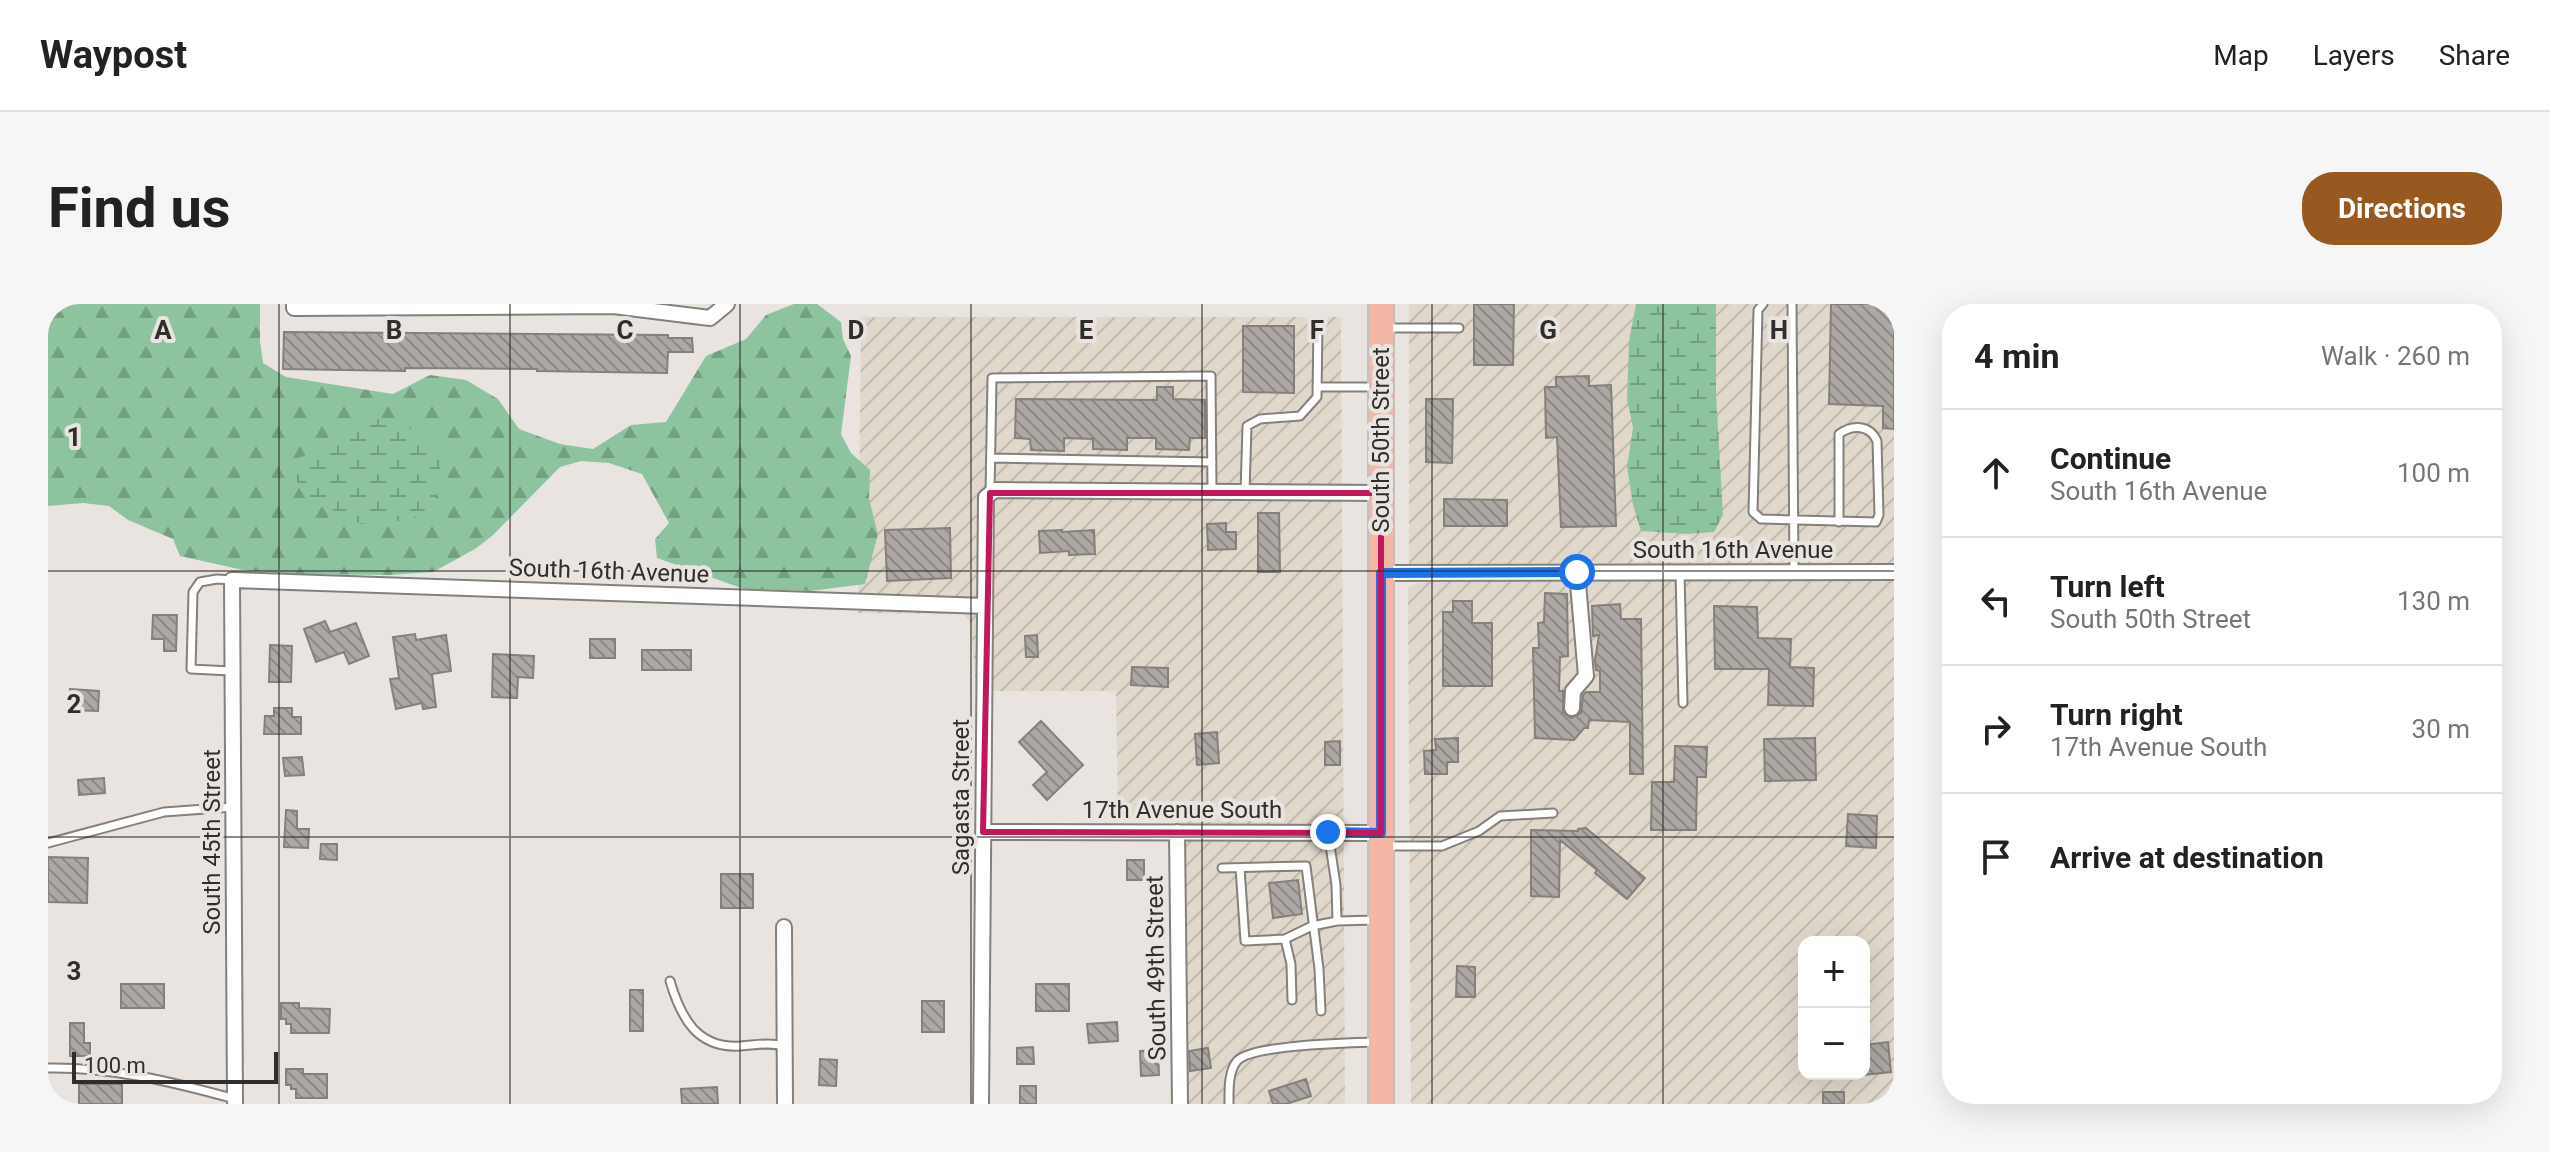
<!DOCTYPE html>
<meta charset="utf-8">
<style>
body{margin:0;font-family:Roboto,sans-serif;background:#f6f6f6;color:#222}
.controls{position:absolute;right:24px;bottom:24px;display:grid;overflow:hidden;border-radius:16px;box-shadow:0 8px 32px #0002}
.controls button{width:72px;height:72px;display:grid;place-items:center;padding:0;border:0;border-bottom:2px solid #e0e0e0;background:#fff;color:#222;font:40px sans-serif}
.scale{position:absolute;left:24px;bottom:20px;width:206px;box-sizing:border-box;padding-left:8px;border:4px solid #302e2c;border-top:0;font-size:22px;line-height:28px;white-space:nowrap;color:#302e2c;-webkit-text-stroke:6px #e9e4df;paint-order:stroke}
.stop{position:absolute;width:24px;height:24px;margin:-18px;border:6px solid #1a73e8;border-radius:50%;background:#fff}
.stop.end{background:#1a73e8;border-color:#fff;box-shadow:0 2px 8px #0008}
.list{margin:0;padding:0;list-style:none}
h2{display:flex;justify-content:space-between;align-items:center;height:104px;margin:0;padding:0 32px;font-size:34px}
h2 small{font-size:26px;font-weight:400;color:#767676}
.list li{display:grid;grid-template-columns:52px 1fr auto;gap:24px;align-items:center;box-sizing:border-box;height:128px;padding:0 32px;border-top:2px solid #e0e0e0}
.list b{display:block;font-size:30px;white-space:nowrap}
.list p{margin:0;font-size:26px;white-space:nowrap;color:#767676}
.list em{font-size:26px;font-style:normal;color:#767676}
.icon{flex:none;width:44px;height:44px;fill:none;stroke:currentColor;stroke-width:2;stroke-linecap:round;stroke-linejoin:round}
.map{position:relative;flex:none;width:1846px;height:800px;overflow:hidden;border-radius:32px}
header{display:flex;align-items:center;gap:48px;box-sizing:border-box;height:112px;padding:0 40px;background:#fff;border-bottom:2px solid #e0e0e0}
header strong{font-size:38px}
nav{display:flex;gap:44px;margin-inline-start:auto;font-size:28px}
.intro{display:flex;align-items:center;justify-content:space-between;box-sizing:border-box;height:192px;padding:0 48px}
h1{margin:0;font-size:56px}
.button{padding:20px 36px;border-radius:32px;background:#985920;color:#fff;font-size:28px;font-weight:700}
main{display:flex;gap:48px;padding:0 48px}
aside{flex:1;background:#fff;border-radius:32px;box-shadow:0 8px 32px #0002}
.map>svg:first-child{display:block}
.industrial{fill:url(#industrial-furrows);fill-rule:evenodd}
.forest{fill:url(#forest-firs)}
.wetland{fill:url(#wetland-marsh)}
.building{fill:url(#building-back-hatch);stroke:#84807b;stroke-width:2}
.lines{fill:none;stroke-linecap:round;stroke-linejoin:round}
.service-casing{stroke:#84807b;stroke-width:11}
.minor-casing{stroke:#84807b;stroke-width:18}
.primary-casing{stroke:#c1c0c0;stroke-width:28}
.service{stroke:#fff;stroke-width:7}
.minor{stroke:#fff;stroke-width:14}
.primary{stroke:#f4b7a6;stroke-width:24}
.route{stroke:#1a73e8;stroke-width:10}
.marked{fill:none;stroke:#c2185b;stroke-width:6;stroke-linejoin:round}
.grid{fill:none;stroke:#302e2c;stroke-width:2;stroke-opacity:0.55}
.labels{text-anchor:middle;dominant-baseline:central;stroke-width:8;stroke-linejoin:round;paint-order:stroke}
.street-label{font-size:24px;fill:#302e2c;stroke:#e9e4df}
.grid-label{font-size:26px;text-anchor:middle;font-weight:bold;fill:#302e2c;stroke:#e9e4df;stroke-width:8;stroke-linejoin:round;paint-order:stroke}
</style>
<header>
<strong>Waypost</strong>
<nav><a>Map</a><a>Layers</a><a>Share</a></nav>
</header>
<div class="intro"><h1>Find us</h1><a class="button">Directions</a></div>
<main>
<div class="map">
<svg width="1846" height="800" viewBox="0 0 1846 800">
<defs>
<pattern id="industrial-furrows" width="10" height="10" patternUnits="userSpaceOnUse" patternTransform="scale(2)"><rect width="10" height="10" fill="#e1d8cc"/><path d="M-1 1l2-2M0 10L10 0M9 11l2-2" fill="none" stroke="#c1baaf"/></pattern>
<pattern id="forest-firs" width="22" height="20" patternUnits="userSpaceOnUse" patternTransform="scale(2)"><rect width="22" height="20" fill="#8dc49f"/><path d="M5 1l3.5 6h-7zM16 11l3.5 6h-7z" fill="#74a082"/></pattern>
<pattern id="wetland-marsh" width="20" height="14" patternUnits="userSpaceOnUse" patternTransform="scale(2)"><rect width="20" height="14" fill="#8dc49f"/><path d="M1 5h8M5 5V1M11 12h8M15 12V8" fill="none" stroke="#74a082"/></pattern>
<pattern id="building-back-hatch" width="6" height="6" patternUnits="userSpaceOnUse" patternTransform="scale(2)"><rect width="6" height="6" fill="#ada8a3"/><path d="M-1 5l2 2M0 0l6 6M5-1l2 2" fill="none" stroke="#8d8985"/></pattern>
</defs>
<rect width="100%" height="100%" fill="#e9e4df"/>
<path class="industrial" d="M1361 0H1846V264L1361 261Z
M813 13H1293L1297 800H1126L1127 514 1070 515 1068 387H928L923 319 915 310 810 309Z
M1515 270 1846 271V800H1363L1360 283 1370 279ZM1756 638H1816V770H1756Z"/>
<path class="forest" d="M0 0H212V37L215 59 238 73 345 90 382 71 418 76 450 95 471 125 512 140 545 145 583 121 618 118 658 52 698 35 718 11 746 0H769L793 18 795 35 803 52 793 130 803 149 822 166 821 195 830 230 817 280 763 287 696 285 609 254 607 235 621 219 594 170 561 159 533 157 512 163 444 232 427 245 385 268 340 271 242 270 195 266 132 252 125 235 80 216 61 202 35 199 0 202Z"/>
<path class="wetland" d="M1588 0H1668V90L1675 211 1666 228 1640 230 1593 227 1585 201 1579 163 1585 123 1579 96 1581 37Z
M339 114C388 134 402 147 385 200L360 218 339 216 313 220 281 204 262 202 250 182 245 156 293 138 301 118Z"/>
<path class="building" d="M1426 0H1466L1465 61H1426Z
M1783 0H1846V125L1835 124V102L1781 100Z
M1195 22H1246V89L1195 88Z
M236 28 620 31V34H644L645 48H620L619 69 489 67V65L357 64V67L235 65Z
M1541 72V82L1563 81 1568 222 1513 223 1509 133 1498 134 1497 83H1508V73Z
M1109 83H1125V95L1157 96V134H1142L1141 146 1108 145V134H1079V146L1045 145V135L1016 134V147L983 146 982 135 967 134 968 95 1109 96Z
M1378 95H1405L1404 159 1378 158Z
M1396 195 1459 196V222H1396Z
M1210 209H1231L1232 268H1210Z
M1178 219V228H1188V245L1160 246 1159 220Z
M902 224 903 274 839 277 837 226Z
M1014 226V228L1046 226 1047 250 1021 251V247L992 249 991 227Z
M1497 289 1519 290 1520 352 1512 353 1511 387H1515V408L1523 414 1533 409 1535 391 1538 388H1552V367L1548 366 1547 357 1551 331 1545 332 1544 302 1572 300 1573 315H1593L1595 470H1582V418L1541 416 1540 424H1536L1526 436 1487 434 1485 344H1491L1490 319 1496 318Z
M1405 297H1424V319H1444V382H1395V308H1405Z
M1666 302 1709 303 1710 334 1743 335 1742 363 1766 364 1765 402 1720 401 1721 365H1667Z
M105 311H129L128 347H116V335H104Z
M277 317 282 328 308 319 321 352 301 360 296 348 268 358 256 325Z
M367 330 368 336 398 331 403 367 384 370 388 403 375 405 374 399 348 405 342 375 351 374 345 333Z
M989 331 990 353H978L977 332Z
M542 335H567V354H542Z
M222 341 244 342 243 378H221Z
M594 346H643V366H594Z
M445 350 486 352 485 374 470 373 469 394 444 393Z
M1084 363 1120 364V383L1083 381Z
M22 385 51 387 50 407 20 406Z
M226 404H244V413H253V430H216L217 412H226Z
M993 417 1035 461 999 496 985 481 999 468 971 438Z
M1169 428 1171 459 1149 461 1147 430Z
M1410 434V458H1399V470H1377L1376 447 1388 446 1387 435Z
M1767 434 1768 476 1717 477 1716 435Z
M1292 437V461H1277V438Z
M1627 442 1659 443 1658 473H1649L1648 526H1603L1604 478H1626Z
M254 453 256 471 237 472 235 454Z
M56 474 57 489 31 491 30 476Z
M238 506 249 507V525H261L260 544 236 543Z
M1800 510 1829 512 1828 544 1798 542Z
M1538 524 1597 574 1579 595 1547 569 1549 566 1512 536 1511 593 1483 592V526L1530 527V525Z
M273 540H289V556L272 555Z
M0 553 40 554 39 599 0 598Z
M1079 556H1096V576H1079Z
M673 570H705V604H673Z
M1250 576 1254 610 1225 614 1221 579Z
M1409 662 1427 663V693H1408Z
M73 680H116V704H73Z
M988 680H1021V707H988Z
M582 686H595V727H582Z
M874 697H896V728H874Z
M233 699H251V704L282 705 281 729H243V720H238V715H233Z
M1069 718 1070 737 1041 739 1039 720Z
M22 719H36V739H42V752H22Z
M1840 738 1843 768 1816 771V741Z
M985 743 986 760H969V744Z
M1160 744 1163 764 1142 767 1141 747Z
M1110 746 1111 771 1093 772 1092 747Z
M772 755 789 756 788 782 771 781Z
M238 765H255V770H279V794H248V785H243V781H238Z
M1258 775 1263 792 1238 800H1225L1221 787Z
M31 780H74V800H31Z
M972 782H988V800H972Z
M669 783 670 800H634L633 785Z
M1775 788H1796V800H1775Z"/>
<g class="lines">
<g class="service-casing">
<path id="service" d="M1715 0 1710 6 1705 208 1713 215 1828 218 1831 211 1829 137C1822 121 1805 120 1791 130V218
M1744 0 1746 268
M1339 24H1411
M1271 83H1328
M944 154 1164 158
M1197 188 1199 122 1212 115 1252 112 1269 93 1270 18
M942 189 944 74 1163 72 1164 187
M1632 268 1635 399
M183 367 143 365 145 288 152 278 169 275 184 276
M1280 528 1288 581 1289 617 1329 616
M0 539 116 508 185 503
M1339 542H1394L1431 527 1452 512 1505 509
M1174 564 1258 562 1271 665 1273 707
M1192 564 1197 637 1237 635 1264 622 1289 617
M1237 635 1243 660 1244 696
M622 677C633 714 649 745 693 742 708 741 721 738 736 742
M0 764C65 763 125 778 187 795
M1181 800C1181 787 1180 768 1189 757 1204 740 1305 739 1331 738"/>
</g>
<g class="minor-casing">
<path id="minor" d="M246 0V4L565 2 662 14 679 0
M1333 269 1846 268
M1524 404 1525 387 1538 372 1529 268
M935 528 1333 529
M1129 528 1132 800
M736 623 737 800
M187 800 184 276 937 302
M933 800 938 193 947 186 1333 189"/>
</g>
<g class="primary-casing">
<path id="primary" d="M1333 0V800"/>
</g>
<use href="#service" class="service"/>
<use href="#minor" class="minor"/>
<use href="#primary" class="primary"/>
</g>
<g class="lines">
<path class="route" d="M1280 528 1333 529V269L1529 268"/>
</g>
<path class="marked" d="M942 189H1333V529L935 528Z"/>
<path class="grid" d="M231 0V800M462 0V800M692 0V800M923 0V800M1154 0V800M1384 0V800M1615 0V800M0 267H1846M0 533H1846"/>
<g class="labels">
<g class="street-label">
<text transform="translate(1333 136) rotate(-90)">South 50th Street</text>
<text x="1685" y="246">South 16th Avenue</text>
<text transform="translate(561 267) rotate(2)">South 16th Avenue</text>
<text transform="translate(913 493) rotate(-90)">Sagasta Street</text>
<text x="1134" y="506">17th Avenue South</text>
<text transform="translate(164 538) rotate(-90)">South 45th Street</text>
<text transform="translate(1108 664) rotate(-91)">South 49th Street</text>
</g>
</g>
<g class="grid-label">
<text x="115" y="35">A</text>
<text x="346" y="35">B</text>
<text x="577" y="35">C</text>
<text x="808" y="35">D</text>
<text x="1038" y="35">E</text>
<text x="1269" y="35">F</text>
<text x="1500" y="35">G</text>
<text x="1731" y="35">H</text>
<text x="26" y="142">1</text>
<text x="26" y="409">2</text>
<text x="26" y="676">3</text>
</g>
</svg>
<div class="controls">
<button>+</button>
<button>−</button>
</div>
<div class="scale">100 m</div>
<div class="stop" style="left:1529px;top:268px"></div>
<div class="stop end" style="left:1280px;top:528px"></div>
</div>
<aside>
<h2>4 min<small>Walk · 260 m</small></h2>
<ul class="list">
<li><svg class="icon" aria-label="ahead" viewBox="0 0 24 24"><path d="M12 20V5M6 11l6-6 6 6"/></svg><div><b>Continue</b><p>South 16th Avenue</p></div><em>100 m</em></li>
<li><svg class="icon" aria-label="left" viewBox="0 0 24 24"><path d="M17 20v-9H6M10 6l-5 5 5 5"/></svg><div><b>Turn left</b><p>South 50th Street</p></div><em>130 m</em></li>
<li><svg class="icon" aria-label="right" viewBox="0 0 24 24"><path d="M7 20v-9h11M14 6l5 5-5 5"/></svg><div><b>Turn right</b><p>17th Avenue South</p></div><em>30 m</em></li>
<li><svg class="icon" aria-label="arrive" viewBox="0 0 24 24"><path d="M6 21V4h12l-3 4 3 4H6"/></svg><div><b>Arrive at destination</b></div></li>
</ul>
</aside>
</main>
